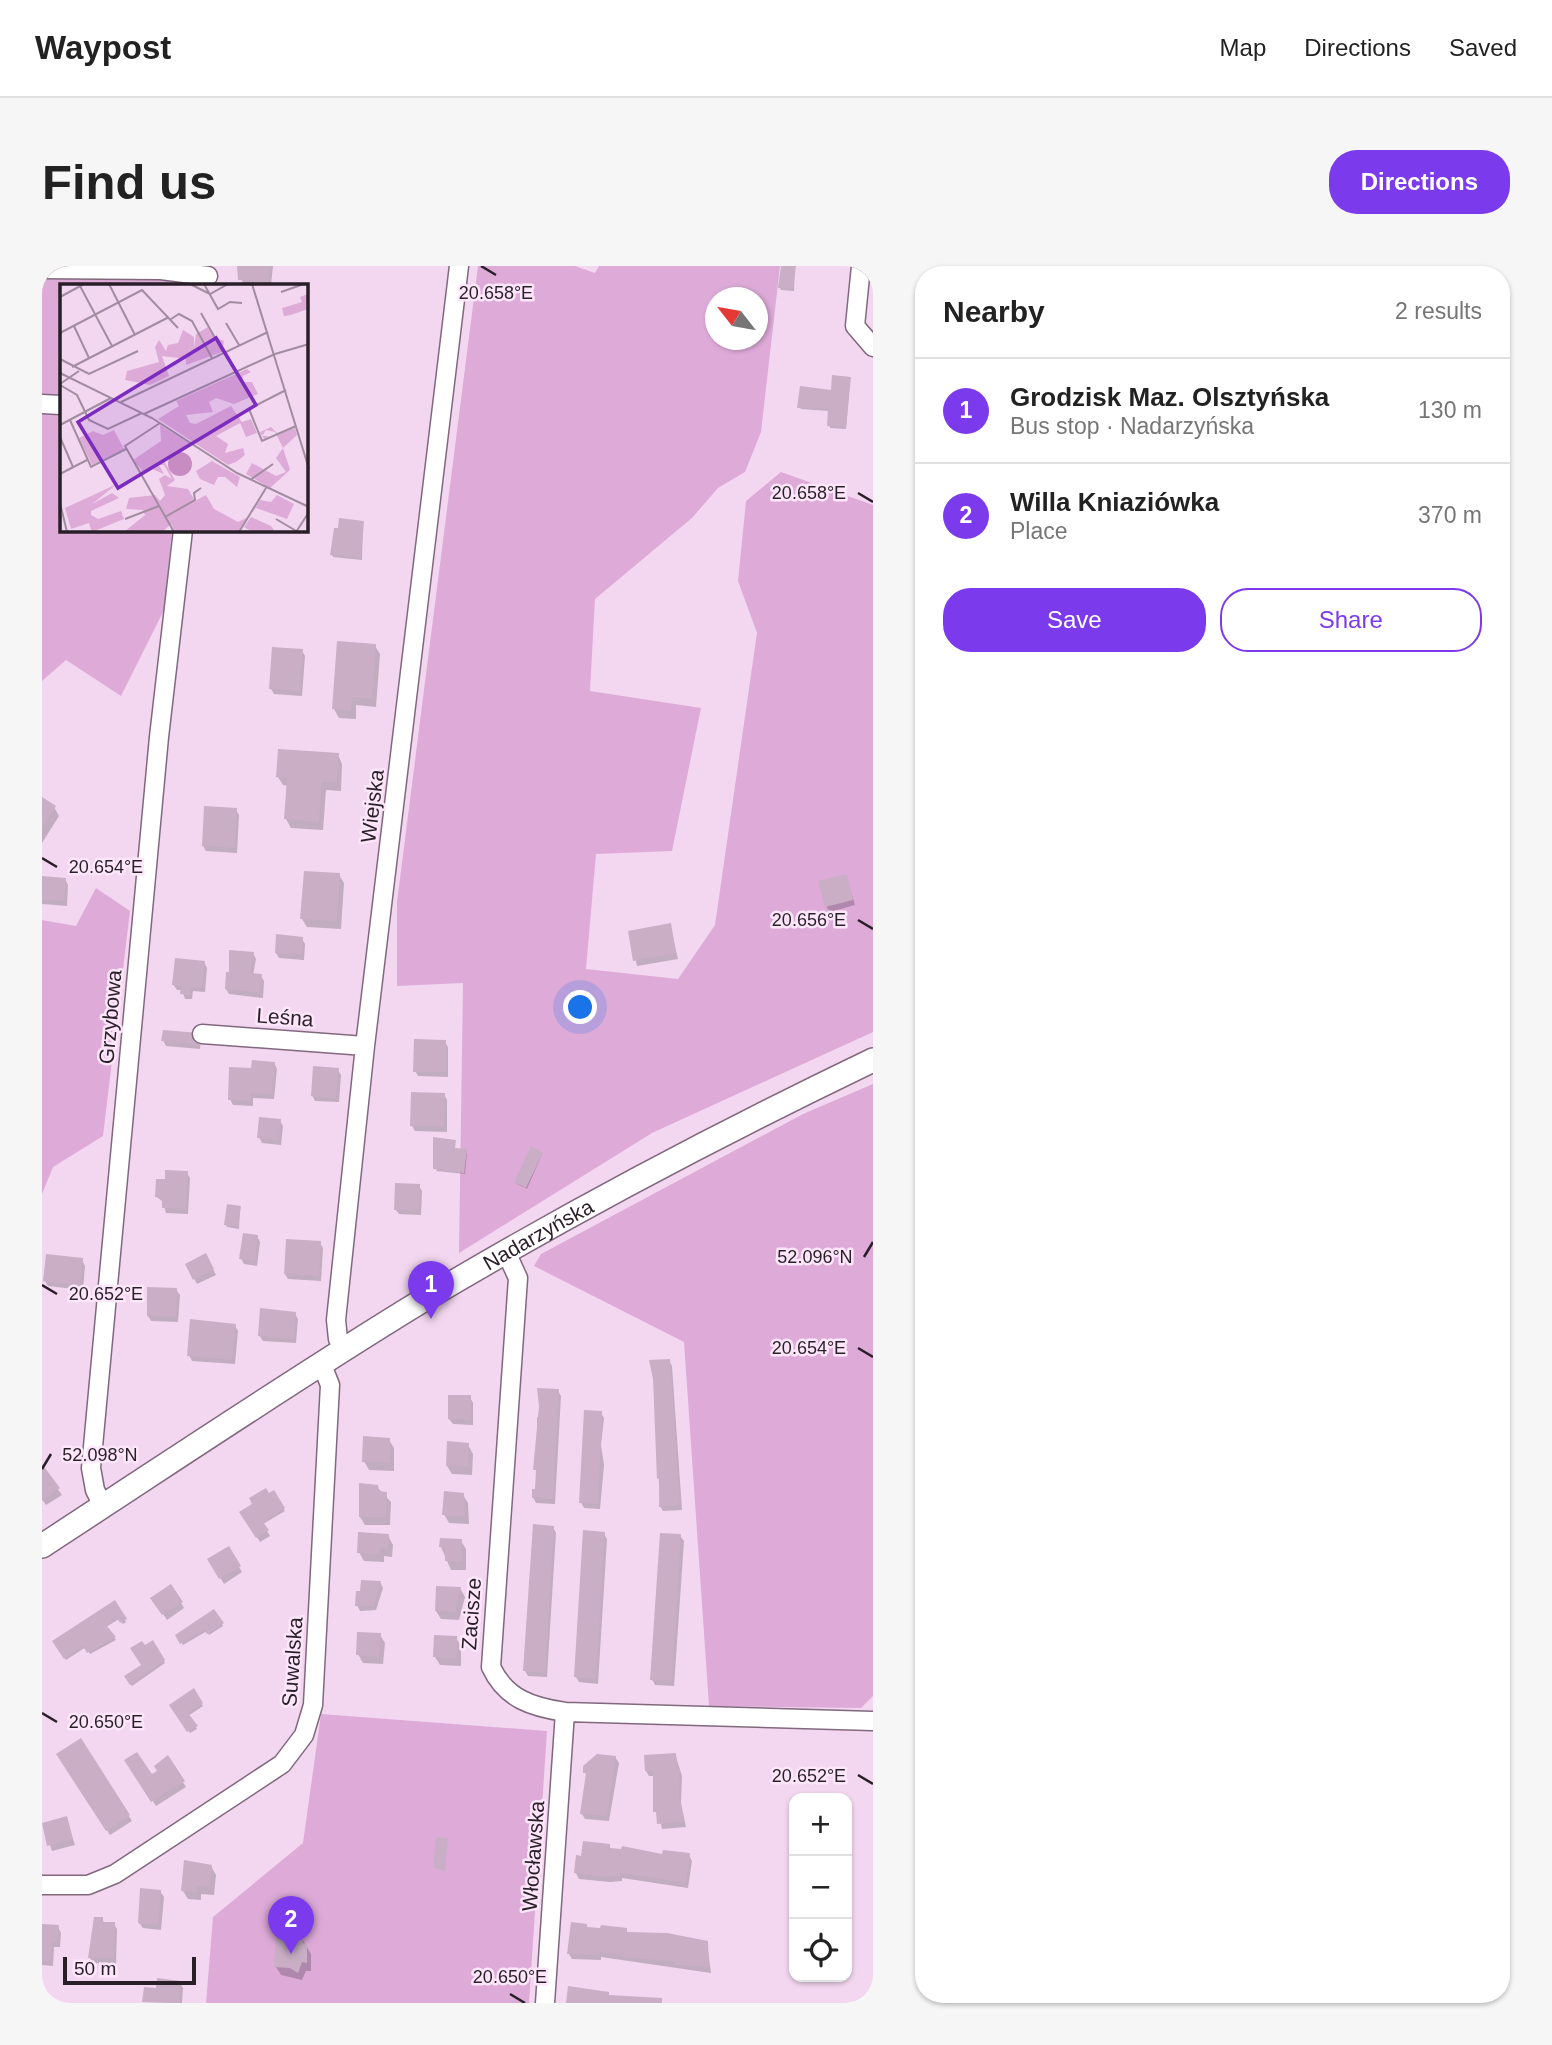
<!DOCTYPE html>
<meta charset="utf-8">
<style>
body{margin:0;font-family:Arial,sans-serif;background:#f6f6f6;color:#222}
.controls{position:absolute;right:21px;bottom:21px;display:grid;overflow:hidden;border-radius:14px;box-shadow:0 2px 5px #0004}
.controls button{width:63px;height:63px;display:grid;place-items:center;padding:0;border:0;border-bottom:2px solid #e0e0e0;background:#fff;color:#222;font:35px sans-serif}
.compass{position:absolute;left:663px;top:21px;width:63px;height:63px;border-radius:50%;background:#fff;box-shadow:0 2px 5px #0004;rotate:301deg}
.scale{position:absolute;left:21px;bottom:18px;width:133px;box-sizing:border-box;padding-left:7px;border:4px solid #291f28;border-top:0;font-size:19px;line-height:24px;white-space:nowrap;color:#291f28;-webkit-text-stroke:5px #fde6fa;paint-order:stroke}
.you{position:absolute;left:539px;top:742px;width:24px;height:24px;margin:-18px;border:5px solid #fff;border-radius:50%;background:#1a73e8;box-shadow:0 0 0 10px #1a73e833}
.badge{display:grid;place-items:center;width:46px;height:46px;border-radius:50%;background:#7c3aed;color:#fff;font-size:23px;font-weight:700}
.pin{position:absolute;translate:-50% -58px;filter:drop-shadow(0 2px 4px #0008)}
.pin::after{content:'';position:absolute;top:37px;width:24px;height:21px;background:inherit;clip-path:polygon(0 0,100% 0,50% 100%)}
.list{margin:0;padding:0;list-style:none}
h2{display:flex;justify-content:space-between;align-items:center;height:91px;margin:0;padding:0 28px;font-size:30px}
h2 small{font-size:23px;font-weight:400;color:#767676}
.list li{display:grid;grid-template-columns:46px 1fr auto;gap:21px;align-items:center;box-sizing:border-box;height:105px;padding:0 28px;border-top:2px solid #e0e0e0}
.list b{display:block;font-size:26px;white-space:nowrap}
.list p{margin:0;font-size:23px;white-space:nowrap;color:#767676}
.list em{font-size:23px;font-style:normal;color:#767676}
.actions{display:flex;gap:14px;padding:21px 28px}
.actions a{flex:1;padding:16px 0;border:2px solid #7c3aed;border-radius:28px;text-align:center;font-size:24px;color:#7c3aed}
.actions .main{background:#7c3aed;color:#fff}
.icon{flex:none;width:38px;height:38px;fill:none;stroke:currentColor;stroke-width:2;stroke-linecap:round;stroke-linejoin:round}
.map{position:relative;flex:none;width:831px;height:1737px;overflow:hidden;border-radius:28px}
header{display:flex;align-items:center;gap:42px;box-sizing:border-box;height:98px;padding:0 35px;background:#fff;border-bottom:2px solid #e0e0e0}
header strong{font-size:33px}
nav{display:flex;gap:38px;margin-inline-start:auto;font-size:24px}
.intro{display:flex;align-items:center;justify-content:space-between;box-sizing:border-box;height:168px;padding:0 42px}
h1{margin:0;font-size:49px}
.button{padding:18px 32px;border-radius:28px;background:#7c3aed;color:#fff;font-size:24px;font-weight:700}
main{display:flex;gap:42px;padding:0 42px}
aside{flex:1;background:#fff;border-radius:28px;box-shadow:0 2px 5px #0004}
.map>svg:first-child{display:block}
.green{fill:#deabd9;fill-rule:evenodd}
.shadow{fill:#0003}
.building{fill:#c9aec6}
.lines{fill:none;stroke-linecap:round;stroke-linejoin:round}
.minor-casing{stroke:#81687f;stroke-width:21}
.tertiary-casing{stroke:#81687f;stroke-width:26}
.minor{stroke:#fff;stroke-width:18}
.tertiary{stroke:#fff;stroke-width:23}
.ticks{fill:none;stroke:#291f28;stroke-width:2.5}
.labels{text-anchor:middle;dominant-baseline:central;stroke-width:5;stroke-linejoin:round;paint-order:stroke}
.street-label{font-size:21px;fill:#291f28;stroke:#fde6fa}
.inset-road{fill:none;stroke:#a28da0;stroke-width:2}
.view{fill:#7b2cbf;fill-opacity:0.15;stroke:#7b2cbf;stroke-width:3.5}
.inset-edge{fill:none;stroke:#291f28;stroke-width:3.5}
.ticks-label{font-size:18px;text-anchor:middle;fill:#291f28;stroke:#fde6fa;stroke-width:5;stroke-linejoin:round;paint-order:stroke}
</style>
<header>
<strong>Waypost</strong>
<nav><a>Map</a><a>Directions</a><a>Saved</a></nav>
</header>
<div class="intro"><h1>Find us</h1><a class="button">Directions</a></div>
<main>
<div class="map">
<svg width="831" height="1737" viewBox="0 0 831 1737">
<rect width="100%" height="100%" fill="#f3d7f0"/>
<path class="green" d="M0 0 155 18 19 19V264H130L122 344 79 430 24 394 0 415Z
M436 0H533L553 7 557 0H738L719 166 703 206 676 222 650 252 553 333 548 425 659 442 630 585 554 588 544 703 636 713 673 659 715 367 696 315 704 235 739 206 831 239V766L610 867 417 987 421 717 355 720V636ZM674 32H716V74H674Z
M54 622 88 645 61 870 11 901 0 928V654L34 660Z
M831 818V1430L819 1442 667 1440 642 1076 492 1000 499 988 761 848Z
M279 1448 505 1465 487 1737H164L171 1651 261 1577Z"/>
<path class="shadow" d="M198 0H231L229 19H201Z
M753 1 752 25 739 24 738 22Z
M808 113 804 163 788 162 787 145 758 143Z
M321 257 320 294 291 291 290 289Z
M333 380 338 388 334 441 314 439V453L297 452 292 443Z
M260 385 263 390 260 430 232 428 229 423Z
M296 489 300 498 299 525 284 524 281 564 249 562 244 553 247 520 241 519 236 511Z
M0 533 12 541 17 550 0 577Z
M194 544 197 549 195 587 164 585 161 580Z
M297 609 302 617 299 663 265 661 260 653Z
M804 610 813 639 788 646 784 640Z
M0 612 23 613 26 619 25 640 0 638Z
M628 659 636 693 595 700 588 667Z
M260 673 263 678 262 694 237 692 234 687Z
M211 687 214 693 211 709 219 710 222 715 221 732 187 728 184 723Z
M162 696 165 702 163 726 151 725 150 733H143L140 724H135L131 718Z
M121 774H159L158 783 124 780Z
M403 776 406 781V811L376 810 373 805Z
M232 797 235 803 232 833 211 832V840L191 839 188 833 211 804Z
M296 804 299 809 297 836 273 835 270 829Z
M402 828 405 834V866L373 865 370 860Z
M238 855 241 860 239 879 220 877 217 871Z
M413 875V884L425 887 423 908 394 905Z
M500 888 485 923 475 918 474 916Z
M145 907 148 912 146 948 124 947 121 936 115 931 125 914Z
M377 920 380 925 379 949 357 948 353 943Z
M198 942 197 963 185 961 184 959Z
M215 970 218 976 215 1000 202 998 199 992Z
M278 977 281 982 279 1015 246 1013 243 1008Z
M164 989 174 1009 155 1018 145 998Z
M40 994 43 1000 41 1024 6 1020 3 1015Z
M134 1024 138 1029 136 1056 109 1055 106 1050Z
M253 1048 256 1053 254 1077 221 1075 217 1069Z
M193 1060 196 1065 193 1098 150 1095 147 1089Z
M627 1095 630 1100 640 1244 621 1245 618 1240 612 1108 608 1096Z
M516 1125 519 1130 513 1238 494 1237 491 1231 495 1225V1152Z
M428 1131 431 1137V1159L411 1158 407 1153Z
M559 1147 562 1152 559 1179 562 1199 558 1243 542 1242 539 1236Z
M347 1174 352 1182V1205L327 1204 322 1195Z
M426 1179 431 1188 430 1209 410 1208 405 1200Z
M0 1201 20 1229 4 1239 0 1233Z
M335 1221 349 1236 348 1259H323L318 1251Z
M232 1227 243 1245 221 1258 228 1270 218 1276 200 1247Z
M421 1229 426 1237 427 1258 407 1257 402 1248Z
M511 1261 514 1267 505 1411 486 1410 483 1405Z
M562 1268 565 1273 556 1418 537 1416 534 1411Z
M346 1270 351 1279 350 1291 342 1290V1296L322 1295 317 1286Z
M638 1270 642 1275 632 1420 613 1419 610 1413Z
M419 1275 424 1283V1304H409L399 1281Z
M186 1283 200 1306 182 1318 168 1294Z
M338 1316 341 1322 334 1344 318 1345 315 1339Z
M129 1320 142 1342 125 1354 111 1332Z
M418 1322 423 1331 417 1354 399 1353 394 1345Z
M72 1337 84 1356 81 1358 77 1353 64 1361 74 1374 48 1388 44 1381 24 1394 13 1376Z
M172 1345 181 1360 167 1369 165 1365 141 1379 135 1370Z
M338 1369 343 1377 341 1398 321 1397 316 1388Z
M414 1372 419 1380V1400L398 1399 393 1391Z
M110 1377 123 1397 90 1420 84 1411 101 1399 103 1381Z
M152 1425 161 1440 146 1450 155 1463 148 1467 130 1439Z
M39 1475 90 1555 68 1569 17 1489Z
M633 1488 640 1510 639 1537 644 1561 620 1563 611 1518H614L613 1510H607L604 1505Z
M573 1491 577 1497 567 1555 543 1553 540 1548 545 1511 543 1506Z
M126 1492 144 1521 114 1540 85 1495 109 1511 117 1506Z
M24 1552 33 1579 10 1585 1 1558Z
M567 1580 569 1584 622 1590 647 1589 650 1595 646 1622 580 1612V1615L568 1616 537 1613 534 1607Z
M169 1600 174 1609 172 1629 159 1628V1634L146 1633 141 1625Z
M118 1625 122 1631 119 1664 101 1662 97 1657Z
M60 1653 63 1658H72L75 1663 74 1698 51 1697 48 1692 50 1666H53Z
M544 1659 546 1663 584 1664 586 1667 665 1677 669 1707 559 1691V1694L530 1693 527 1688Z
M0 1660 16 1661 19 1667 18 1681H12L11 1700 0 1699Z
M258 1669 269 1688V1705H264L260 1714 239 1709 234 1701Z
M138 1717 141 1722 140 1737 102 1736Z"/>
<path class="building" d="M195 0H228L227 16 196 14Z
M739 0H754L751 23 736 22Z
M790 109 809 111 804 162 785 160 786 143 755 142 758 120 789 124Z
M297 252 322 255 319 292 288 289 292 262H296Z
M295 375 334 378 330 433 310 431 309 445 290 443Z
M230 381 261 383 258 425 227 423Z
M236 483 297 487 295 517 280 516 277 556 242 553 245 512 234 511Z
M0 531 14 540 0 562Z
M162 540 195 542 193 582 160 580Z
M262 605 298 607 295 655 258 653Z
M805 608 811 634 783 641 776 615Z
M0 610 24 612 22 635 0 634Z
M629 657 634 687 591 695 586 665Z
M234 668 261 671 260 689 233 687Z
M187 684 212 686 208 707 220 708 218 727 183 723 184 706H187Z
M133 692 163 695 160 722 149 721 148 729 138 728 139 720 130 719Z
M121 764 157 767 156 778 119 775Z
M372 773 404 774V806H371Z
M210 794 233 796 230 829 209 827V835L186 834 187 801 209 802Z
M271 800 297 802 294 832 269 830Z
M369 826 403 827 402 861 368 860Z
M217 851 239 853 237 874 215 872Z
M391 871 414 874 413 882 425 883 422 907 391 903Z
M489 880 501 886 484 922 472 916Z
M123 904 146 905 144 943 120 942V932L113 931 114 913H123Z
M353 917 378 918 377 944H352Z
M185 938 199 940 196 961 182 959Z
M201 967 216 969 213 995 197 993Z
M244 973 279 975 277 1010 242 1008Z
M164 987 172 1003 151 1014 143 998Z
M4 988 41 992 38 1020 1 1015Z
M105 1021 135 1022 134 1051 105 1050Z
M218 1042 254 1046 252 1073 216 1070Z
M148 1053 194 1058 190 1094 145 1090Z
M628 1093 638 1239 617 1241 618 1212 615 1213 611 1113 607 1094Z
M495 1122 517 1123 511 1233 490 1232V1223H493L494 1204H491L497 1140Z
M406 1129H429V1154L406 1153Z
M542 1144 560 1145 556 1238 537 1237Z
M321 1170 348 1172V1197L320 1196Z
M405 1175 427 1177 426 1201 404 1200Z
M0 1198 18 1222 0 1235Z
M317 1217 336 1219 337 1225 345 1226 344 1251H317Z
M224 1222 227 1227 232 1224 243 1242 221 1256 227 1264 214 1272 197 1246 210 1238 207 1232Z
M402 1225 422 1227 423 1251 400 1249Z
M491 1258 512 1260 503 1407 481 1405Z
M541 1264 563 1266 554 1413 532 1411Z
M316 1266 347 1268 346 1283 338 1282V1288L315 1287Z
M618 1267 639 1268 630 1415 608 1414Z
M398 1272 420 1273V1296L403 1295V1282L397 1281Z
M187 1280 199 1300 177 1313 165 1293Z
M319 1314 339 1315 332 1340H313L314 1325H318Z
M129 1318 141 1336 120 1349 108 1332Z
M394 1320 419 1321 413 1346 393 1345Z
M73 1334 85 1353 78 1357 75 1352 64 1359 74 1371 45 1387 41 1380 22 1393 10 1375Z
M172 1343 182 1357 165 1368 162 1364 138 1378 133 1369Z
M315 1366 339 1367 337 1391 314 1389Z
M392 1369 415 1370V1392L391 1391Z
M111 1374 123 1394 88 1419 82 1410 99 1399 88 1382 100 1375 103 1379Z
M152 1422 161 1437 146 1447 156 1460 145 1466 127 1439Z
M39 1472 88 1549 64 1565 14 1488Z
M95 1486 110 1508 115 1505 112 1500 126 1489 143 1515 109 1536 82 1494Z
M634 1487 635 1503H638L637 1530 642 1556 615 1558 614 1546H611V1505H603L602 1489Z
M555 1488 574 1490 565 1550 538 1548 544 1507H541V1500Z
M25 1550 31 1573 5 1580 0 1557Z
M394 1571 406 1572 403 1606 391 1601Z
M541 1575 568 1578V1582L579 1583 580 1580 620 1588 621 1584 648 1587 644 1617 578 1607V1610L564 1611 532 1607 534 1589 539 1590Z
M142 1594 170 1599 168 1621 155 1620V1626L139 1625Z
M98 1622 119 1624 116 1659 96 1657Z
M52 1651H61V1656H73L72 1693 46 1692Z
M529 1656 545 1658V1661L558 1662 559 1659 585 1662V1666L625 1667 666 1675 667 1702 633 1698V1695L580 1692V1689L557 1686V1689L525 1688Z
M0 1658 17 1659 15 1676H10L9 1695H0Z
M253 1666 259 1667 261 1677 265 1678V1697L260 1696 256 1707 248 1702 232 1701 234 1668Z
M115 1712 139 1715 137 1737 100 1736 102 1721 114 1722Z
M526 1720 567 1726V1729L620 1732V1737H524Z"/>
<g class="lines">
<g class="minor-casing">
<path id="minor" d="M819 0 813 60 831 81
M0 3 119 4 166 10
M0 138 19 139
M160 768 323 780
M464 986 476 1012 449 1401C464 1433 490 1441 523 1446L831 1455
M303 1083 296 1073 294 1054 323 780 417 0
M61 1240 53 1224 49 1202 117 471 141 264
M0 1619H46L73 1608 240 1498 262 1469 271 1439 288 1119 280 1099
M503 1737 523 1446"/>
</g>
<g class="tertiary-casing">
<g id="tertiary">
<path id="s1" d="M0 1280C126 1198 250 1114 378 1036 525 948 677 868 831 794"/>
</g>
</g>
<use href="#minor" class="minor"/>
<use href="#tertiary" class="tertiary"/>
</g>
<path class="ticks" d="M439 0 454 9M816 227 831 236M0 592 15 601M816 654 831 663M822 991 831 976M0 1019 15 1028M816 1082 831 1091M0 1203 9 1188M0 1447 15 1456M816 1509 831 1518M468 1728 483 1737"/>
<g class="labels">
<g class="street-label">
<text transform="translate(330 540) rotate(-83)">Wiejska</text>
<text transform="translate(68 751) rotate(-85)">Grzybowa</text>
<text transform="translate(243 751) rotate(4)">Leśna</text>
<text stroke="none"><textPath href="#s1" startOffset="586">Nadarzyńska</textPath></text>
<text transform="translate(429 1348) rotate(-86)">Zacisze</text>
<text transform="translate(250 1396) rotate(-86)">Suwalska</text>
<text transform="translate(491 1590) rotate(-86)">Włocławska</text>
</g>
</g>
<g transform="translate(18 18)">
<rect width="248" height="248" fill="#f3d7f0"/>
<path d="M248 10V25L231 31 205 35 224 32 222 24 242 18 240 13ZM148 43 154 53 164 57 162 68 126 81V75L102 72 109 92 90 101 65 96 67 87 99 78 95 63 99 56 106 67 108 61 118 59 123 46 134 53V64L136 50ZM187 85 191 88 183 92 182 98H192L198 110 174 120 156 114 149 118 153 128 126 131 130 139 136 140 171 122 182 138 191 135 197 149 186 153 180 139 156 152 168 160 165 169 183 164 185 171 176 178 168 181 98 135 119 122 116 117ZM100 141 132 161 104 177 115 196 107 202 128 205 135 217 146 211 154 225 178 238 190 232 179 248H116L111 240 102 248H64L85 231 83 226 66 225 69 214 95 211 100 217 105 211 99 195 105 191 112 195 104 181H99L104 190 92 185 84 189 73 176 101 157ZM211 143 217 149 235 144 237 151 223 164 230 186 210 204 186 190 192 179 216 192 226 188 216 174 223 164 215 148 206 146 202 152H209L204 155 200 148ZM54 146 64 165 32 181 19 154 33 147 43 151ZM152 177 180 193 177 203 165 193H158L154 201 140 195 136 187ZM57 200 32 220 52 209 59 214 31 227V231L38 235 61 227 64 235 32 248 29 239 11 245 5 224ZM217 211 234 220 227 235 196 224 193 228 200 216 211 218ZM191 233 211 242 215 248H192L184 243Z" fill="#deabd9"/>
<path d="M108 180a12 12 0 1 1 24 0a12 12 0 1 1-24 0Z" fill="#c78cc2"/>
<path class="inset-road" d="M49 0 75 51M130 0 150 10 168 0M144 0 158 25 170 18 182 19M192 0 249 185M20 2 52 62M221 8 244 0M0 13 24 0M141 29 163 68M111 35 119 30 132 37 152 74M166 39 179 61M14 42 29 74M0 49 82 6 118 44M0 75 29 90 78 67M12 83 109 33M0 89 92 134 177 189 249 223M0 100 19 87M0 101 17 111 29 136 48 145 82 129M226 106 189 125 202 157 236 142M61 118 208 48M84 130 215 70 249 60M10 136 31 183 66 165M100 139 65 162 114 248M0 141 51 114M0 153 13 183M0 190 27 176M190 196 213 180M0 219 7 248M105 233 135 216 134 209 141 204M65 235 99 222M216 235 238 248M179 248 206 204M236 248 249 228"/>
<path class="view" d="M156 54 196 121 58 204 18 138Z"/>
<rect width="248" height="248" class="inset-edge"/>
</g>
<g class="ticks-label">
<text x="454" y="33">20.658°E</text>
<text x="767" y="233">20.658°E</text>
<text x="64" y="607">20.654°E</text>
<text x="767" y="660">20.656°E</text>
<text x="773" y="997">52.096°N</text>
<text x="64" y="1034">20.652°E</text>
<text x="767" y="1088">20.654°E</text>
<text x="58" y="1195">52.098°N</text>
<text x="64" y="1462">20.650°E</text>
<text x="767" y="1516">20.652°E</text>
<text x="468" y="1717">20.650°E</text>
</g>
</svg>
<div class="controls">
<button>+</button>
<button>−</button>
<button><svg class="icon" aria-label="locate" viewBox="0 0 24 24"><circle cx="12" cy="12" r="6"/><path d="M12 2v4M12 18v4M2 12h4M18 12h4"/></svg></button>
</div>
<svg class="compass" viewBox="-18 -18 36 36"><path d="M0-13l5 13h-10z" fill="#e53935"/><path d="M0 13l5-13h-10z" fill="#767676"/></svg>
<div class="scale">50 m</div>
<div class="you"></div>
<div class="pin badge" style="left:389px;top:1053px">1</div>
<div class="pin badge" style="left:249px;top:1688px">2</div>
</div>
<aside>
<h2>Nearby<small>2 results</small></h2>
<ul class="list">
<li><span class="badge">1</span><div><b>Grodzisk Maz. Olsztyńska</b><p>Bus stop · Nadarzyńska</p></div><em>130 m</em></li>
<li><span class="badge">2</span><div><b>Willa Kniaziówka</b><p>Place</p></div><em>370 m</em></li>
</ul>
<div class="actions"><a class="main">Save</a><a>Share</a></div>
</aside>
</main>
